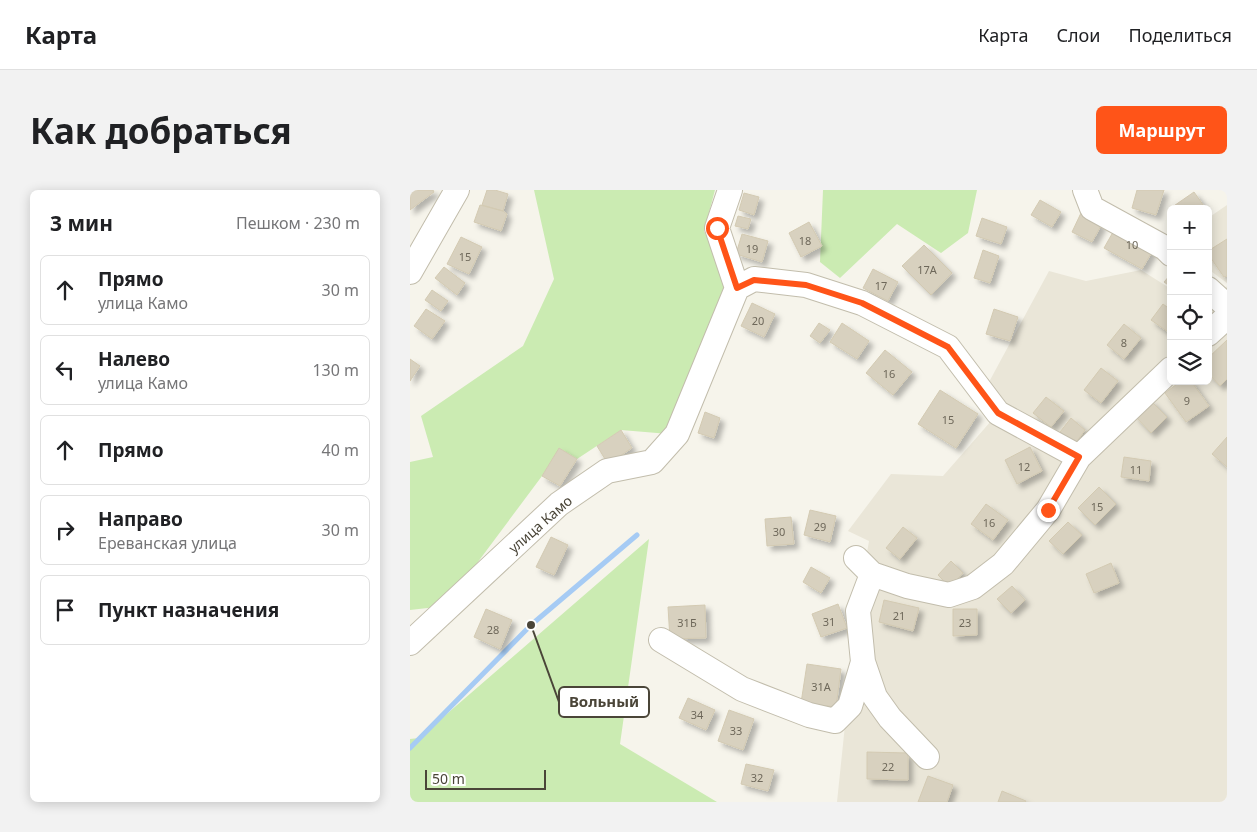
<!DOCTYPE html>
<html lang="ru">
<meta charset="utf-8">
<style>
body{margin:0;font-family:"Noto Sans",sans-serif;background:#f2f2f2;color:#202124}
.controls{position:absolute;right:15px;top:15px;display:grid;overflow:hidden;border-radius:8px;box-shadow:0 2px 12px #0003}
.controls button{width:45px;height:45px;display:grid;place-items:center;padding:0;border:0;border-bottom:1px solid #e0e0e0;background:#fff;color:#202124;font:25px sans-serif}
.scale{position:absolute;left:15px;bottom:12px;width:121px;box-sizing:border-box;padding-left:5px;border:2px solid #4a4538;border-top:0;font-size:14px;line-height:18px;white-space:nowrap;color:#4a4538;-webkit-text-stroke:4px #fff;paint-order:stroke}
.stop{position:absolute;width:15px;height:15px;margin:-11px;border:4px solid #ff5418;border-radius:50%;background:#fff}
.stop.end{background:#ff5418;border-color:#fff;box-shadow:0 1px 5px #0008}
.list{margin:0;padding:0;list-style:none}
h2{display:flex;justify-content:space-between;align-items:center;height:65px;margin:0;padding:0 20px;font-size:21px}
h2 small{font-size:16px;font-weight:400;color:#757577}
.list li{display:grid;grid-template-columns:32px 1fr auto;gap:15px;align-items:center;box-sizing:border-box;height:70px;margin:0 10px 10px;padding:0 10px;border:1px solid #e0e0e0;border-radius:8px}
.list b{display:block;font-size:19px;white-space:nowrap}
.list p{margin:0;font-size:16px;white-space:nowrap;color:#757577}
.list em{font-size:16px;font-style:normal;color:#757577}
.icon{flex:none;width:28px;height:28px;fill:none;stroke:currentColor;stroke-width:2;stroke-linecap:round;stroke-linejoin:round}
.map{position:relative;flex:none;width:817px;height:612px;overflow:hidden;border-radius:8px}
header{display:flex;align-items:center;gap:30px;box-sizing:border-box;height:70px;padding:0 25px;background:#fff;border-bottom:1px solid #e0e0e0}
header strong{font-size:24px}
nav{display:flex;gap:28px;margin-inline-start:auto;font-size:18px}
.intro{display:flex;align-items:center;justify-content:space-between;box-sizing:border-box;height:120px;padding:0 30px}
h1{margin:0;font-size:35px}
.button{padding:12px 22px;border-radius:8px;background:#ff5418;color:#fff;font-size:18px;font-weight:700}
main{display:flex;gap:30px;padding:0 30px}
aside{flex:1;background:#fff;border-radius:8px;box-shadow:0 2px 12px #0003}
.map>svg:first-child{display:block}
.residential{fill:#eae6d8}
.green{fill:#cbebb2}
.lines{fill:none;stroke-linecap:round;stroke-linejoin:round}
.stream{stroke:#a6cbf4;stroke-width:5}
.building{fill:#d8d1bf;stroke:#d3cab2;filter:url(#shadow)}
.minor-casing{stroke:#c2bdac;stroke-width:26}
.minor{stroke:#fff;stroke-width:24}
.route{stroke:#ff5418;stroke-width:6}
.labels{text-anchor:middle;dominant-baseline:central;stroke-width:4.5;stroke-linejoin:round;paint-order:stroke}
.number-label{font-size:11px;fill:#6e685a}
.street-label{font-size:14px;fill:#4a4538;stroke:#fff}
.leader{fill:none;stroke:#4a4538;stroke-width:2}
.callout-dot{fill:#4a4538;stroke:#fff;stroke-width:2}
.callout{fill:#fff;stroke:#4a4538;stroke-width:2}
.callout-label{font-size:15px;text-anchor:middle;font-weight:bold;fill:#4a4538}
</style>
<header>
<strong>Карта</strong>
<nav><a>Карта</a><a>Слои</a><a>Поделиться</a></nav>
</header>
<div class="intro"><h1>Как добраться</h1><a class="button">Маршрут</a></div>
<main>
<aside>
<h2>3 мин<small>Пешком · 230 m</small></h2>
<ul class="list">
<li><svg class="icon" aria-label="ahead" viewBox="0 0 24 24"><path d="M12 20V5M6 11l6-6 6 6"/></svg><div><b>Прямо</b><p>улица Камо</p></div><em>30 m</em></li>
<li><svg class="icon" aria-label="left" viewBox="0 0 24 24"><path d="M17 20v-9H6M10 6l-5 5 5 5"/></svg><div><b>Налево</b><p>улица Камо</p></div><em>130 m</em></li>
<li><svg class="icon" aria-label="ahead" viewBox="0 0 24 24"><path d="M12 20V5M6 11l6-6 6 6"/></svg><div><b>Прямо</b></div><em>40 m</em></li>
<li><svg class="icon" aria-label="right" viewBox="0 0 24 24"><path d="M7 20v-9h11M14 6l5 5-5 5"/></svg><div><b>Направо</b><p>Ереванская улица</p></div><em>30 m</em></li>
<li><svg class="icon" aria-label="arrive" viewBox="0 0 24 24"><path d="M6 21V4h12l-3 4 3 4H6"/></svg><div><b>Пункт назначения</b></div></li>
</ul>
</aside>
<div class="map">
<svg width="817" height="612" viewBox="0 0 817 612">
<defs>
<filter id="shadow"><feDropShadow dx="4.5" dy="4.5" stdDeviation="2.5" flood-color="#0004"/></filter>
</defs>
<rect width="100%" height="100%" fill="#f6f4eb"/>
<path class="residential" d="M817 15V93L798 79V28Z
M731 80 761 99V191H798V121L817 96V612H427L447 420 459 351 438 341 481 284 533 286 588 223 579 192 639 81 676 91Z"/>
<path class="green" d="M124 0H305L294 41 321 95 259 244 211 240 167 269 149 259 132 286 35 416 0 420V272L23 267 11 226 113 156 144 89Z
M413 0H567L558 43 531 63 487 34 430 88 410 72Z
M239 349 210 554 307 612H0V549L9 548Z"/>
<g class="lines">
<path class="stream" d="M0 558 121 435 227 345"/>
</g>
<path class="building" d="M0 0H23L24 2 0 20Z
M77 0H85L98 4 93 21 72 15Z
M727 0H754L746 25 722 18Z
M784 2 794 16 790 19H761V25L758 20Z
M334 3 349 7 344 25 329 20Z
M630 10 651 22 642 37 621 25Z
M70 15 93 21 97 24 91 41 64 32Z
M671 23 692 34 682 52 662 42Z
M328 26 341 29 338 39 325 36Z
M572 28 597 37 591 54 566 46Z
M711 28 749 50 732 79 694 58Z
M399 32 412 56 391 67 379 43Z
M332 44 358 51 352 72 326 64Z
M51 47 72 57 59 84 37 74Z
M817 49V86L814 87 798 64V61Z
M514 55 542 83 521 105 492 76Z
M573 60 589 66 580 93 564 88Z
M34 77 55 93 47 105 25 88Z
M463 79 488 92 478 111 453 98Z
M761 84V97L754 92Z
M22 100 38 111 31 121 15 110Z
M342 113 365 124 354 147 331 136Z
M753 114 761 120V144L741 130Z
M16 119 35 131 22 149 4 136Z
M584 119 608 127 600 151 576 144Z
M409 133 420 140 410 153 400 146Z
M432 133 459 151 447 169 420 152Z
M714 134 731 148 714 169 697 155Z
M817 150V189L810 196 798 183V168Z
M475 160 502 182 483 205 456 183Z
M0 169 10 176 0 191Z
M691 178 708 191 691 213 674 200Z
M771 191H781L799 216 776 232 755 203Z
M530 200 568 224 546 258 508 234Z
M636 207 654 221 641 237 623 223Z
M740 210 757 227 741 243 724 225Z
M295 222 310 228 304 248 288 243Z
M661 228 675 240 665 254 650 242Z
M211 240 222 258 198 274 187 256Z
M817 247V277L802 264Z
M620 257 632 281 607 294 595 270Z
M149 258 167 269 150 296 132 286Z
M714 267 741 271 739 291 711 287Z
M689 297 706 314 685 335 668 318Z
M576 314 598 330 583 350 561 334Z
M400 320 426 326 420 352 394 345Z
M381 327 384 354 357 356 355 329Z
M658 332 672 345 653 364 639 351Z
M493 337 507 348 490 369 476 358Z
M141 347 158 355 144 385 126 377Z
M541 371 553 383 540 397 528 385Z
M701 373 709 393 684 403 676 384Z
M401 377 420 388 411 403 393 392Z
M602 396 615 410 601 423 587 409Z
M474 410 509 418 503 441 469 432Z
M428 414 437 438 411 447 402 424Z
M295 415 296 448 260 449 258 417Z
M76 419 102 430 90 459 64 447Z
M543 419H567V445L543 446Z
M397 474 431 479 426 517 391 513Z
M278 508 305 520 296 540 269 528Z
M319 520 344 529 333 560 308 551Z
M457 562 498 563V590L457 589Z
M336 574 364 580 358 601 331 594Z
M518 586 543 595 537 612H508Z
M592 601 616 611 615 612H588Z"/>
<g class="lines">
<g class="minor-casing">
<path id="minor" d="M320 0 307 38 327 98
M675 0 682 18 755 58 761 64
M0 82 47 0
M798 99 817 116
M798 144 817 127
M446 368 462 384
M251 450 332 499 399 525 425 531 440 516 453 472
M0 453 149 314 197 281 242 272 267 244 327 98 344 89 396 95 452 113 538 157 588 223 669 267
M517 567 480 528 465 507 453 472 448 421 462 384 497 396 539 405 563 397 593 374 638 320 669 267 761 179"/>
</g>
<use href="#minor" class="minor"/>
</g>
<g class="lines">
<path class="route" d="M307 38 327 98 344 90 396 95 452 113 538 157 588 223 669 267 638 320"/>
</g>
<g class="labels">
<g class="number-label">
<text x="395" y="50">18</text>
<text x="722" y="54">10</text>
<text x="342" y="58">19</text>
<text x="55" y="66">15</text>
<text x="517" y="79">17А</text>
<text x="471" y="95">17</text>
<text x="348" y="130">20</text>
<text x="714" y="152">8</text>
<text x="479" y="183">16</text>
<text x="777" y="210">9</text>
<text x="538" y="229">15</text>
<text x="614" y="276">12</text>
<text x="726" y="279">11</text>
<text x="687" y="316">15</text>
<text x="579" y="332">16</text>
<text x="410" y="336">29</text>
<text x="369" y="341">30</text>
<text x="489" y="425">21</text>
<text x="419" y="431">31</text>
<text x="277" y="432">31Б</text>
<text x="555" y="432">23</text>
<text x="83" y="439">28</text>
<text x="411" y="496">31А</text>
<text x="287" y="524">34</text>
<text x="326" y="540">33</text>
<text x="478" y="576">22</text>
<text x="347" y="587">32</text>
</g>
<g class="street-label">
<text transform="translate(130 334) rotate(-41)">улица Камо</text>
</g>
</g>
<path class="leader" d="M121 435L149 512"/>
<circle class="callout-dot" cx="121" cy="435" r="5"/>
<rect class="callout" x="149" y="497" width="90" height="30" rx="5"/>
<g class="callout-label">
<text x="194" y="517">Вольный</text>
</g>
</svg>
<div class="controls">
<button>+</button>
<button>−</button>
<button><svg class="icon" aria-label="locate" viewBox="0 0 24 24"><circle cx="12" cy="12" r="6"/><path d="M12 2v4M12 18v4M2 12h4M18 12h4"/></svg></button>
<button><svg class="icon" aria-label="layers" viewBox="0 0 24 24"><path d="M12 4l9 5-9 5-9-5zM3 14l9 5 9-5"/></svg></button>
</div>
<div class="scale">50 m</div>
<div class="stop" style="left:307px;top:38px"></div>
<div class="stop end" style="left:638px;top:320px"></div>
</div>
</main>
